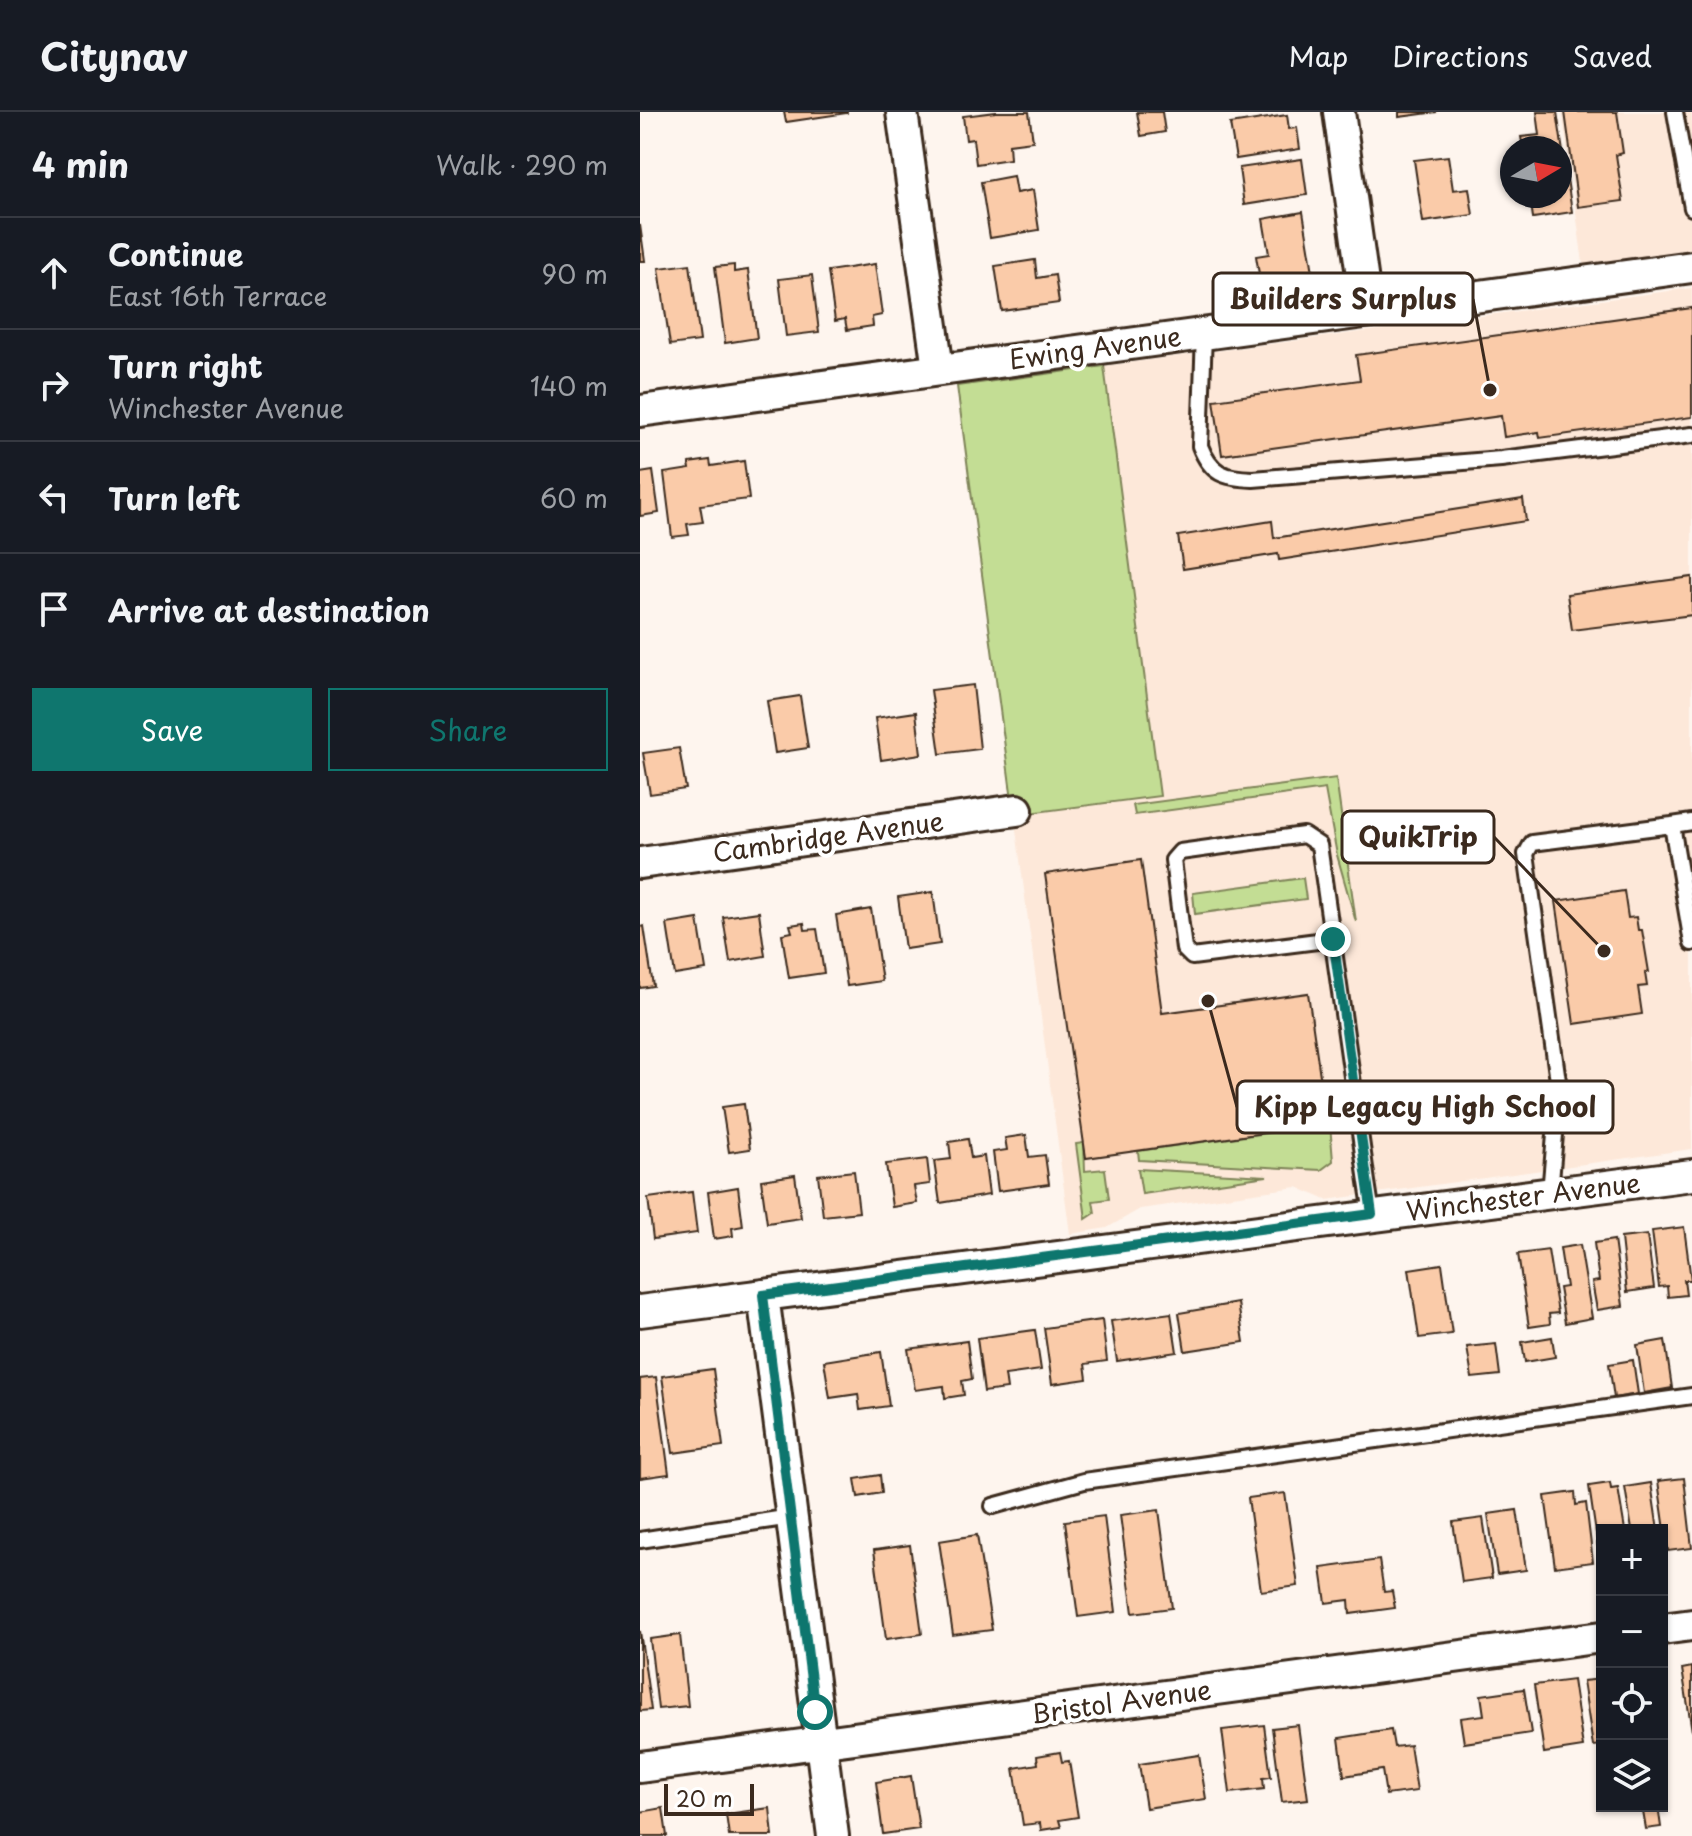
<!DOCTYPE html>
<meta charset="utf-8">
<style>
body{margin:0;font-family:"Playpen Sans",sans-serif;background:#242831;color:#f1f3f6}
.controls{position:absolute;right:24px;bottom:24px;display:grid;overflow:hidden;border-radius:0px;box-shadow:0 2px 6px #0004}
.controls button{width:72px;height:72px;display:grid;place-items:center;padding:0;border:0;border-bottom:2px solid #363941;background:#171b24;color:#f1f3f6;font:40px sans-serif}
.compass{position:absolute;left:860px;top:24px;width:72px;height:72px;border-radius:50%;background:#171b24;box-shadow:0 2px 6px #0004;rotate:80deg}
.scale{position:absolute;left:24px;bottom:20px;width:90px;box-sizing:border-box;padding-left:8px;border:4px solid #3b2a1e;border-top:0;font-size:22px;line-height:28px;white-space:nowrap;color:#3b2a1e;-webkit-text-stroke:6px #fff;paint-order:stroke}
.stop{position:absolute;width:24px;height:24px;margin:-18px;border:6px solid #0f766e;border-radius:50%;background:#fff}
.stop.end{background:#0f766e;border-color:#fff;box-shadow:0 2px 8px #0008}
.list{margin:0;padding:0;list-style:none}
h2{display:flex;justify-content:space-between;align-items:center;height:104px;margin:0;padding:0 32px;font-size:34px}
h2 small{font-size:26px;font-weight:400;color:#9ea1a6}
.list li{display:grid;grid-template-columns:52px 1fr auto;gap:24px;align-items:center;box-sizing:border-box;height:112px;padding:0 32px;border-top:2px solid #363941}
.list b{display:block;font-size:30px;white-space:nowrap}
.list p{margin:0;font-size:26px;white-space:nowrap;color:#9ea1a6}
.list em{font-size:26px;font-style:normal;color:#9ea1a6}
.actions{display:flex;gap:16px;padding:24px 32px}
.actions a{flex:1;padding:18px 0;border:2px solid #0f766e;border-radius:0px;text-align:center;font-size:28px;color:#0f766e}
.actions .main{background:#0f766e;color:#fff}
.icon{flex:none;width:44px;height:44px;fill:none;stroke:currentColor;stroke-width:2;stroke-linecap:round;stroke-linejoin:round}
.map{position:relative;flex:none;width:1052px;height:1724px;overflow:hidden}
header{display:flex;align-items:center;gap:48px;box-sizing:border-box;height:112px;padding:0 40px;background:#171b24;border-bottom:2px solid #363941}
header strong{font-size:38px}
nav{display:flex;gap:44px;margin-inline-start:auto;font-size:28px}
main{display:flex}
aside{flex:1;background:#171b24}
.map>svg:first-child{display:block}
.built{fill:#fde8d9}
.green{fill:#c3dd94;stroke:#7f8459;stroke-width:2}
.building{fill:#facba9;stroke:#3b2a1e;stroke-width:2}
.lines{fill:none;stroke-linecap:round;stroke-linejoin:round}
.lane-casing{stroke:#3b2a1e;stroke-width:20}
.street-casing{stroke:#3b2a1e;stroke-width:36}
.lane{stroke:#fff;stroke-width:14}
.street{stroke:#fff;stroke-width:30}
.route{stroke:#0f766e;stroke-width:10}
.labels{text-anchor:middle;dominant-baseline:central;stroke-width:8;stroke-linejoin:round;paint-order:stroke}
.street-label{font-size:26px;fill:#3b2a1e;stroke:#fff}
.leader{fill:none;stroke:#3b2a1e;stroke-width:3}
.callout-dot{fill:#3b2a1e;stroke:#fff;stroke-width:3}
.callout{fill:#fff;stroke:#3b2a1e;stroke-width:3}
.callout-label{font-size:28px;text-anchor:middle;font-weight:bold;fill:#3b2a1e}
</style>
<header>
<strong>Citynav</strong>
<nav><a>Map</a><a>Directions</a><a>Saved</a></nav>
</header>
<main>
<aside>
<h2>4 min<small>Walk · 290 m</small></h2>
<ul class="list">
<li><svg class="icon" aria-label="ahead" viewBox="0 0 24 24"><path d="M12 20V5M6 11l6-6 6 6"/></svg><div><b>Continue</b><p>East 16th Terrace</p></div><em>90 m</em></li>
<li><svg class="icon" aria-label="right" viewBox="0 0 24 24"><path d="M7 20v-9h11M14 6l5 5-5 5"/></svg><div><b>Turn right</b><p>Winchester Avenue</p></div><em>140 m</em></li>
<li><svg class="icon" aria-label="left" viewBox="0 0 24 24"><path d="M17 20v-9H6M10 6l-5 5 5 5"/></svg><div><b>Turn left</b></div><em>60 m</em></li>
<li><svg class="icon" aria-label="arrive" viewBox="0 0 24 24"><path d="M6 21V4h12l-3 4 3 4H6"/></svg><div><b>Arrive at destination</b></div></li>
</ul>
<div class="actions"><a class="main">Save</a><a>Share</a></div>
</aside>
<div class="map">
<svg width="1052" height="1724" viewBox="0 0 1052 1724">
<rect width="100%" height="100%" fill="#fef5ee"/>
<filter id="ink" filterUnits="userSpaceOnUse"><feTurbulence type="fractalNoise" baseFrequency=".0125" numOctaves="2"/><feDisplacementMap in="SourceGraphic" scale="16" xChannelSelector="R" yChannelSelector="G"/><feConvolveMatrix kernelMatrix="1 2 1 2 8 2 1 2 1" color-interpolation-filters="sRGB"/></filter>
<g filter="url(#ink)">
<path class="built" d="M922 0H1052V142L944 158Z
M1052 176V1037L686 1088 657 1075 500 1097 467 1116 430 1122 374 703 520 684 464 254Z"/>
<path class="green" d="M464 254 520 684 374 703 317 274Z
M696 666 716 810 697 743 685 677 495 703 493 693Z
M663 766 666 787 555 802 553 781Z
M690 1012 693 1049 681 1058 499 1048 498 1039Z
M444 1031 445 1059 465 1057 469 1087 453 1089 455 1101 446 1107 436 1032Z
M498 1057 627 1064 502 1082Z"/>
<path class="building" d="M144 0H207V1L146 10Z
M356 0H389L393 29 369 32 370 47 336 52 333 27 326 28 323 4Z
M497 0H522L525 20 501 24Z
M759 0H797L759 5Z
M897 0H917L932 100 893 106 890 84H920V36H883L881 25 900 23Z
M925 0H977L983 41 976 43 983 89 938 95Z
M647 3 649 17 657 16 660 37 596 47 590 12Z
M808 44 813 78 829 76 833 103 783 110 774 48Z
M662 47 667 83 604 93 599 56Z
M373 64 376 81 393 78 399 118 350 126 341 70Z
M663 100 674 166 621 174 616 144 629 142 623 107Z
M0 113 5 149H0Z
M395 148 397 166 415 163 419 191 362 199 355 154Z
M50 152 60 229 30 233 19 156Z
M235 152 242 203 232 205 233 214 207 218 205 207 195 209 188 159Z
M94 153V160L108 158 117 226 85 231 75 155Z
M172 163 179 220 146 224 139 167Z
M1052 196V305L900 326 899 320 864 325 861 304 582 343 574 288 720 268 716 243Z
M70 348 71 354 104 349 109 387 60 393 63 410 47 412 49 423 32 425 24 361 50 357 49 351Z
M13 359 19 401 0 404V361Z
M883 387 886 409 639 448 638 442 543 457 538 424 632 409 634 426Z
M1052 465V503L932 518 927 482Z
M333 573 340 637 300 642 291 578Z
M160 584 168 636 135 641 127 589Z
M276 600 281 642 241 648 235 606Z
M39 636 46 677 10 682 3 641Z
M501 748 522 901 668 881 687 1012 446 1046 405 762Z
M984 779 988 806 996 805 998 818H1002L1009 860 1005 861 1007 874 998 875 1002 902 934 912 916 789Z
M293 780 300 832 265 837 258 785Z
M231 797 242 869 207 874 196 803Z
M119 800 125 844 90 850 83 805Z
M58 807 66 858 35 863 27 812Z
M164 811 165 818 177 817 184 861 149 866 142 822 152 820 150 813Z
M4 814 13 874 0 876V815Z
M104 992 110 1037 89 1040 82 995Z
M386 1023 389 1045 405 1043 409 1072 358 1079 353 1040 367 1038 365 1026Z
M328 1027 331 1046 344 1044 349 1083 300 1091 294 1049 311 1047 309 1030Z
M287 1047 290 1072 274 1074 277 1091 252 1095 246 1052Z
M214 1059 219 1100 183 1104 178 1063Z
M155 1063 161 1106 127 1111 121 1068Z
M98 1075 103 1114 92 1116 93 1124 74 1127 68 1080Z
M52 1080 57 1121 13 1127 8 1086Z
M1044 1115 1051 1168H1044L1046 1183 1028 1185 1027 1174 1019 1175 1012 1119Z
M1007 1123 1014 1176 987 1180 981 1126Z
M974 1128 983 1194 957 1198 952 1170 959 1169 954 1131Z
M940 1133 952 1206 925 1211 919 1176 926 1175 920 1136Z
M908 1138 918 1201 909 1202 910 1212 889 1215 878 1142Z
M802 1152 812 1222 779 1226 769 1157Z
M598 1191 604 1230 545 1239 539 1201Z
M531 1201 537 1240 477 1249 471 1209Z
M462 1208 467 1249 445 1252 447 1267 412 1272 404 1216Z
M395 1218 401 1258 365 1263 367 1277 344 1280 337 1226Z
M912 1225 915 1245 885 1250 882 1230Z
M1025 1228 1032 1276 1004 1281 997 1233Z
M327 1229 332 1267 322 1269 324 1283 305 1286 304 1274 275 1278 268 1237Z
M856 1232 860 1263 832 1266 827 1235Z
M241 1240 249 1294 220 1298 218 1282 190 1286 184 1249Z
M993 1248 998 1282 974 1286 969 1252Z
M73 1257 83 1334 33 1341 22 1264Z
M16 1265 29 1362 0 1366V1267Z
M240 1363 242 1381 218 1385 215 1367Z
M1044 1366 1052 1436 1028 1439 1018 1369Z
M970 1371 971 1377 978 1376 985 1418H962L960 1449 949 1374Z
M1011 1371 1018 1418H992L985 1375Z
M935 1380 936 1393 946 1391 953 1450 915 1455 905 1384Z
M645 1381 658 1474 621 1479 608 1386Z
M519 1398 532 1496 493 1501 480 1403Z
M877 1398 886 1458 857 1462 848 1402Z
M464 1404 476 1500 438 1505 425 1409Z
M843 1406 852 1466 822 1470 813 1410Z
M337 1423 352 1518 313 1523 299 1429Z
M270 1433 282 1522 246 1527 234 1438Z
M739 1448 744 1480 752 1479 755 1496 710 1502 709 1488 686 1491 681 1456Z
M0 1519 11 1598 0 1599Z
M40 1523 48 1594 18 1597 10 1527Z
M1052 1555V1619L1042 1557Z
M962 1567V1633L953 1634 943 1569Z
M933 1568 943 1635 904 1641 894 1573Z
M884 1577 891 1621 824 1631 820 1606 844 1603 841 1583Z
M624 1613 631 1665 623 1666 624 1677 590 1681 582 1618Z
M658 1613 668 1687 642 1690 632 1616Z
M751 1618 754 1635 770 1633 777 1679 746 1683 742 1658 704 1664 699 1626Z
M420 1640 422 1650 429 1649 438 1705 419 1708 421 1715 401 1718 400 1711 383 1713 374 1656 398 1652 397 1644Z
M559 1643 566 1687 506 1696 499 1652Z
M271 1664 279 1717 243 1722 236 1670Z
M1002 1694H1018L1021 1715 1006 1717Z
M23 1696 27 1724H1L0 1700Z
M130 1696 133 1724H89L86 1702Z"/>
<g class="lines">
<g class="lane-casing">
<path id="lane" d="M1035 0 1052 96
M564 221 560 334C571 362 584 366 613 367L861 347 1052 323
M1052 710 1032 713 1052 831
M693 827 552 845 544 837 533 748 540 740 664 723 679 733 727 1070 732 1102
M910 1081 919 976 886 742 892 731 1032 713
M353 1394 444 1369 1052 1284
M0 1428 151 1405"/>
</g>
<g class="street-casing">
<path id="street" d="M262 0 298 257
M699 0 727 199
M0 299 1052 155
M0 751 377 698
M123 1183 193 1724
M0 1199 1052 1063
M1022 1517 1052 1513
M0 1655 962 1525"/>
</g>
<use href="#lane" class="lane"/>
<use href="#street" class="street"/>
</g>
</g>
<g class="lines" filter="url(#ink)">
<path class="route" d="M175 1600 123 1183 732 1102 693 827"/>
</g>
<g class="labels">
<g class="street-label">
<text transform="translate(455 235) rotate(-8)">Ewing Avenue</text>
<text transform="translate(188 724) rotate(-8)">Cambridge Avenue</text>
<text transform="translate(883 1084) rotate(-7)">Winchester Avenue</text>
<text transform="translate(481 1589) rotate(-8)">Bristol Avenue</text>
</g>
</g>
<path class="leader" d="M850 278L833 187M964 839L854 725M568 889L597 995"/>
<g class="callout-dot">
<circle cx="850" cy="278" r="8"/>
<circle cx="964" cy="839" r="8"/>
<circle cx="568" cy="889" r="8"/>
</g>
<g class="callout">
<rect x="573" y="161" width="260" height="52" rx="8"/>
<rect x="702" y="699" width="152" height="52" rx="8"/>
<rect x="597" y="969" width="376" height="52" rx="8"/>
</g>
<g class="callout-label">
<text x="703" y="197">Builders Surplus</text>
<text x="778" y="735">QuikTrip</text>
<text x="785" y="1005">Kipp Legacy High School</text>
</g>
</svg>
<div class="controls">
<button>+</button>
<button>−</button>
<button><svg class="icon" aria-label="locate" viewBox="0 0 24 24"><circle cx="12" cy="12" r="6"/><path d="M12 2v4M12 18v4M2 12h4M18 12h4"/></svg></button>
<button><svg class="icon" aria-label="layers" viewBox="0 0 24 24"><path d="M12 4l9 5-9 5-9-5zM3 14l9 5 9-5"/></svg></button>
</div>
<svg class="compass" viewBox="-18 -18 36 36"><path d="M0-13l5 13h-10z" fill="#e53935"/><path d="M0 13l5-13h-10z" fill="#9ea1a6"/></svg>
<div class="scale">20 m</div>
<div class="stop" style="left:175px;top:1600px"></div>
<div class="stop end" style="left:693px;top:827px"></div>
</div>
</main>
